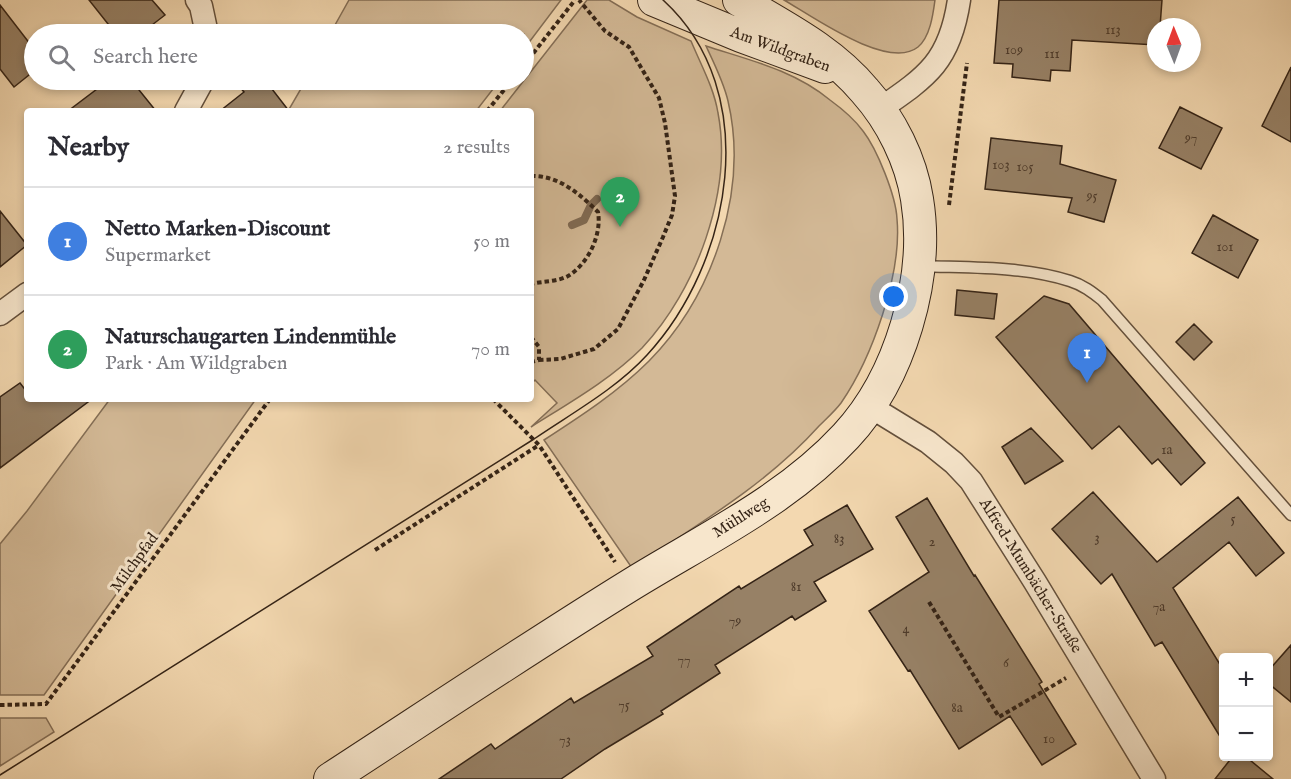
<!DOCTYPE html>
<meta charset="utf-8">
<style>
body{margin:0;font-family:"IM FELL English",serif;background:#f2f2f3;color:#2b2b33}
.controls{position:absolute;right:18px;bottom:18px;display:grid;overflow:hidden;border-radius:6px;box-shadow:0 3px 9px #0003}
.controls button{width:54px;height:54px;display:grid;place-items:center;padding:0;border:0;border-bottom:2px solid #e1e1e2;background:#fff;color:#2b2b33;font:30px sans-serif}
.compass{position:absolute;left:1147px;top:18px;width:54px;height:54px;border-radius:50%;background:#fff;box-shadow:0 3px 9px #0003;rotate:359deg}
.you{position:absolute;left:894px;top:297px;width:21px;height:21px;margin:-15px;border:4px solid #fff;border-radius:50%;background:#1a73e8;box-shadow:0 0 0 9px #1a73e833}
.badge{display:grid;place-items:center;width:39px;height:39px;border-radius:50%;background:#8f2418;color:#fff;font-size:20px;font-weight:700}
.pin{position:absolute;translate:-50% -50px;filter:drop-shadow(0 2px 3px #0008)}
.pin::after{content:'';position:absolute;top:32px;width:21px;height:18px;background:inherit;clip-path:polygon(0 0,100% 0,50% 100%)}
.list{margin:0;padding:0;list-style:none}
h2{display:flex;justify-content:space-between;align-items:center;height:78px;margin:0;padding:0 24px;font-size:26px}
h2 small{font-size:20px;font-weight:400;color:#7c7c81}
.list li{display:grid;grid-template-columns:39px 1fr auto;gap:18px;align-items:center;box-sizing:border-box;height:108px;padding:0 24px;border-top:2px solid #e1e1e2}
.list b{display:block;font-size:22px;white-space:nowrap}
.list p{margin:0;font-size:20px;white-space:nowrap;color:#7c7c81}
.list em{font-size:20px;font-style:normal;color:#7c7c81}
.icon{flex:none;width:33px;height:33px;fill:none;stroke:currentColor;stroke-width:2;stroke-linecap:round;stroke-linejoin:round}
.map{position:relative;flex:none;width:1291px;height:779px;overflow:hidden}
.search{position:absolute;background:#fff;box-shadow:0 3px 9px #0003;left:24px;top:24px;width:510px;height:66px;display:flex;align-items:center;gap:15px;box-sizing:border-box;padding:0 21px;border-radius:33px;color:#7c7c81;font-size:22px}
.panel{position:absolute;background:#fff;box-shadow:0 3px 9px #0003;left:24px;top:108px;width:510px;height:294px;border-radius:6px}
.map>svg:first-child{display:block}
.green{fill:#d3b996;stroke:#846e56;stroke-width:1.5}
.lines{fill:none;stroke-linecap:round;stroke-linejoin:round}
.stream{stroke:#806a53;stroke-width:8}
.building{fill:#978166;stroke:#342316;stroke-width:1.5}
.lane-casing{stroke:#64503c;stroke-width:13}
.street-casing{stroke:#64503c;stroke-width:25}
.secondary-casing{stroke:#342316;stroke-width:34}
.path{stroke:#342316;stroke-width:4;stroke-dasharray:4.5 3;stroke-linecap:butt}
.lane{stroke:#f7e6cc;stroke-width:10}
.street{stroke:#f7e6cc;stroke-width:22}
.secondary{stroke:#f7e6cc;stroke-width:32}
.tram{stroke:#342316;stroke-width:1.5}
.labels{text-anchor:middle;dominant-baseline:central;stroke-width:6;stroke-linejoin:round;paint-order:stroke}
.number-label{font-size:14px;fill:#4d3a2a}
.street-label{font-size:16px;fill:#342316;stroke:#f7e6cc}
</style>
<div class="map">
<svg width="1291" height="779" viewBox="0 0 1291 779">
<rect width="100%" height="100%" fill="#f3d8b0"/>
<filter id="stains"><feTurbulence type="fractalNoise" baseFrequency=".00333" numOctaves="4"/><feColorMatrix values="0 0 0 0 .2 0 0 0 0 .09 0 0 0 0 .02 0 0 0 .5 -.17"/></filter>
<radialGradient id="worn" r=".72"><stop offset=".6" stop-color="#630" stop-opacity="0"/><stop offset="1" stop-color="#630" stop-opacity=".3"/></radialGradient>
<path class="green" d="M349 0H561L524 49V34H330Z
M587 0H609L637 17 691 41C701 65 714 88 718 113 733 191 696 291 642 348 610 380 569 403 531 427L557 403 535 380 531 384V111H500Z
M784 0H935C933 15 930 37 918 47 888 71 812 16 784 0Z
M706 46C749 60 794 70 830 100 841 108 855 120 863 131 877 149 896 196 897 219 902 274 872 358 841 403 835 411 826 419 819 426 766 485 697 525 632 568L544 440C581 416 618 392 649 361 713 296 749 191 728 101 724 83 714 63 706 46Z
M306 80H500L476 111H288Z
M110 399H256L44 695H0V544L27 511Z
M0 718H46L54 732 0 766Z"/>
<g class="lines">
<path class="stream" d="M572 225 584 220 591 205 597 199"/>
</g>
<path class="building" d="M89 0H152L165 15 152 25 160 34H116Z
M999 0H1162L1160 27H1156V45L1072 40 1070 71 1051 70 1050 81 1012 77 1013 64 994 63Z
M0 5 34 49V71L14 87 0 69Z
M1291 67V142L1262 126Z
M109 80H131L156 111H68Z
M234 80H265L289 111H220L244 92Z
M1180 107 1222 128 1201 169 1159 148Z
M991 138 1062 146 1060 164 1116 180 1104 222 1068 212 1072 198 985 189Z
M0 211 27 245 0 267Z
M1213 215 1258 240 1238 278 1192 253Z
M957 290 997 294 994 319 955 315Z
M1044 296 1069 304 1205 463 1181 485 1158 459 1152 464 1119 426 1092 449 996 337Z
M1194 324 1212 342 1194 360 1176 342Z
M20 383 27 392V399H92L0 468V397Z
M1031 428 1063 461 1025 484 1002 447Z
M1093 492 1157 562 1238 497 1284 553 1256 576 1229 542 1173 588 1224 671V743L1162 642 1155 646 1112 574 1101 584 1052 529Z
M927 498 974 576 975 575 1042 682 1039 684 1076 744 1042 765 1010 716 959 749 910 670 908 671 869 611 929 572 896 517Z
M847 505 873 549 814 582 826 601 795 620 792 616 715 665 720 673 661 711 663 714 605 749 561 779H439L491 744 495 749 571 698 574 703 653 656 647 647 739 586 741 589 813 545 804 530Z
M1291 645V702L1269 684V670Z
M1233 756H1245L1273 779H1215Z"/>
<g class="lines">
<g class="lane-casing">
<path id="lane" d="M921 266C970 268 1023 266 1070 281 1083 285 1092 292 1102 300L1291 515"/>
</g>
<g class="street-casing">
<path id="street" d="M197 0 201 6 207 34
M880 109C928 76 950 61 959 0
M186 111 203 80
M0 314 27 294
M871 407 928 442 954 463 971 481 1035 582 1154 779"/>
</g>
<g class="secondary-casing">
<path id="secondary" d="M654 0 741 36 825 67
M330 779C430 714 530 647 632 584 705 539 787 500 846 436 900 378 930 278 917 199 911 160 891 120 865 91 831 50 784 27 739 0"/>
</g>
<path class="path" d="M524 65 575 0
M487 111 512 80
M531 176C558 175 580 194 598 212 602 235 588 264 568 276 557 282 543 281 531 284
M949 205 967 63
M531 337 539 347V360L531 362
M539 360 560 359 594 349 618 329 644 280 663 237 672 215 675 196 665 123 659 98 629 47 605 31 579 0
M493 399 539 445 615 562
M375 550 539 445
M929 602 999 717 1066 678
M0 705 46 704 270 399"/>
<use href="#lane" class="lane"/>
<use href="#street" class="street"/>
<use href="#secondary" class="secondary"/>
<path class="tram" d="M0 775 534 439C572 413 616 389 647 355 732 263 764 92 663 0"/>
</g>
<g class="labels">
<g class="number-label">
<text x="1113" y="30">113</text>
<text x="1014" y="50">109</text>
<text x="1052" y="54">111</text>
<text x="1191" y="138">97</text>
<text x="1001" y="165">103</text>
<text x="1025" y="167">105</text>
<text x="1092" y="196">95</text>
<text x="1225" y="247">101</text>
<text x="1167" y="450">1a</text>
<text x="1233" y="519">5</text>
<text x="1097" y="538">3</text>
<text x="839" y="539">83</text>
<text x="932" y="542">2</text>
<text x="796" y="587">81</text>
<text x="1159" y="607">7a</text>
<text x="735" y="621">79</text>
<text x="906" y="629">4</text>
<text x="684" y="660">77</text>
<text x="1006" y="663">6</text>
<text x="624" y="705">75</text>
<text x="957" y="708">8a</text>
<text x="1049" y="739">10</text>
<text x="565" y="740">73</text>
</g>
<g class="street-label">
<text transform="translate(780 50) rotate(20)">Am Wildgraben</text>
<text transform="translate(741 518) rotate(-32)">Mühlweg</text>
<text transform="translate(135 563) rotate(-54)">Milchpfad</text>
<text transform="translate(1030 576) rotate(58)">Alfred-Mumbächer-Straße</text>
</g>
</g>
<rect width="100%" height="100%" filter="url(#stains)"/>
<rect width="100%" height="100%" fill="url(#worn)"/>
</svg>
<div class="controls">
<button>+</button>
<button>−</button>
</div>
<svg class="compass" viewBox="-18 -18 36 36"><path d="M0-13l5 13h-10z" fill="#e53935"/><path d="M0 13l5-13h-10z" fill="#7c7c81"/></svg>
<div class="you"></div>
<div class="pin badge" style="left:1087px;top:383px;background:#3f7fe0">1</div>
<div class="pin badge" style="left:620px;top:227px;background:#2e9e5b">2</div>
<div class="search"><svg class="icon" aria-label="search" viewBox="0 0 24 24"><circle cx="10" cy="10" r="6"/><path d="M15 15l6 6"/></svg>Search here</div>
<section class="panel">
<h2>Nearby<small>2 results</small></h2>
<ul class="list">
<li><span class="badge" style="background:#3f7fe0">1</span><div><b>Netto Marken-Discount</b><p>Supermarket</p></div><em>50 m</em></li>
<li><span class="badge" style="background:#2e9e5b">2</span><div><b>Naturschaugarten Lindenmühle</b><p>Park · Am Wildgraben</p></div><em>70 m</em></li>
</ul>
</section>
</div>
